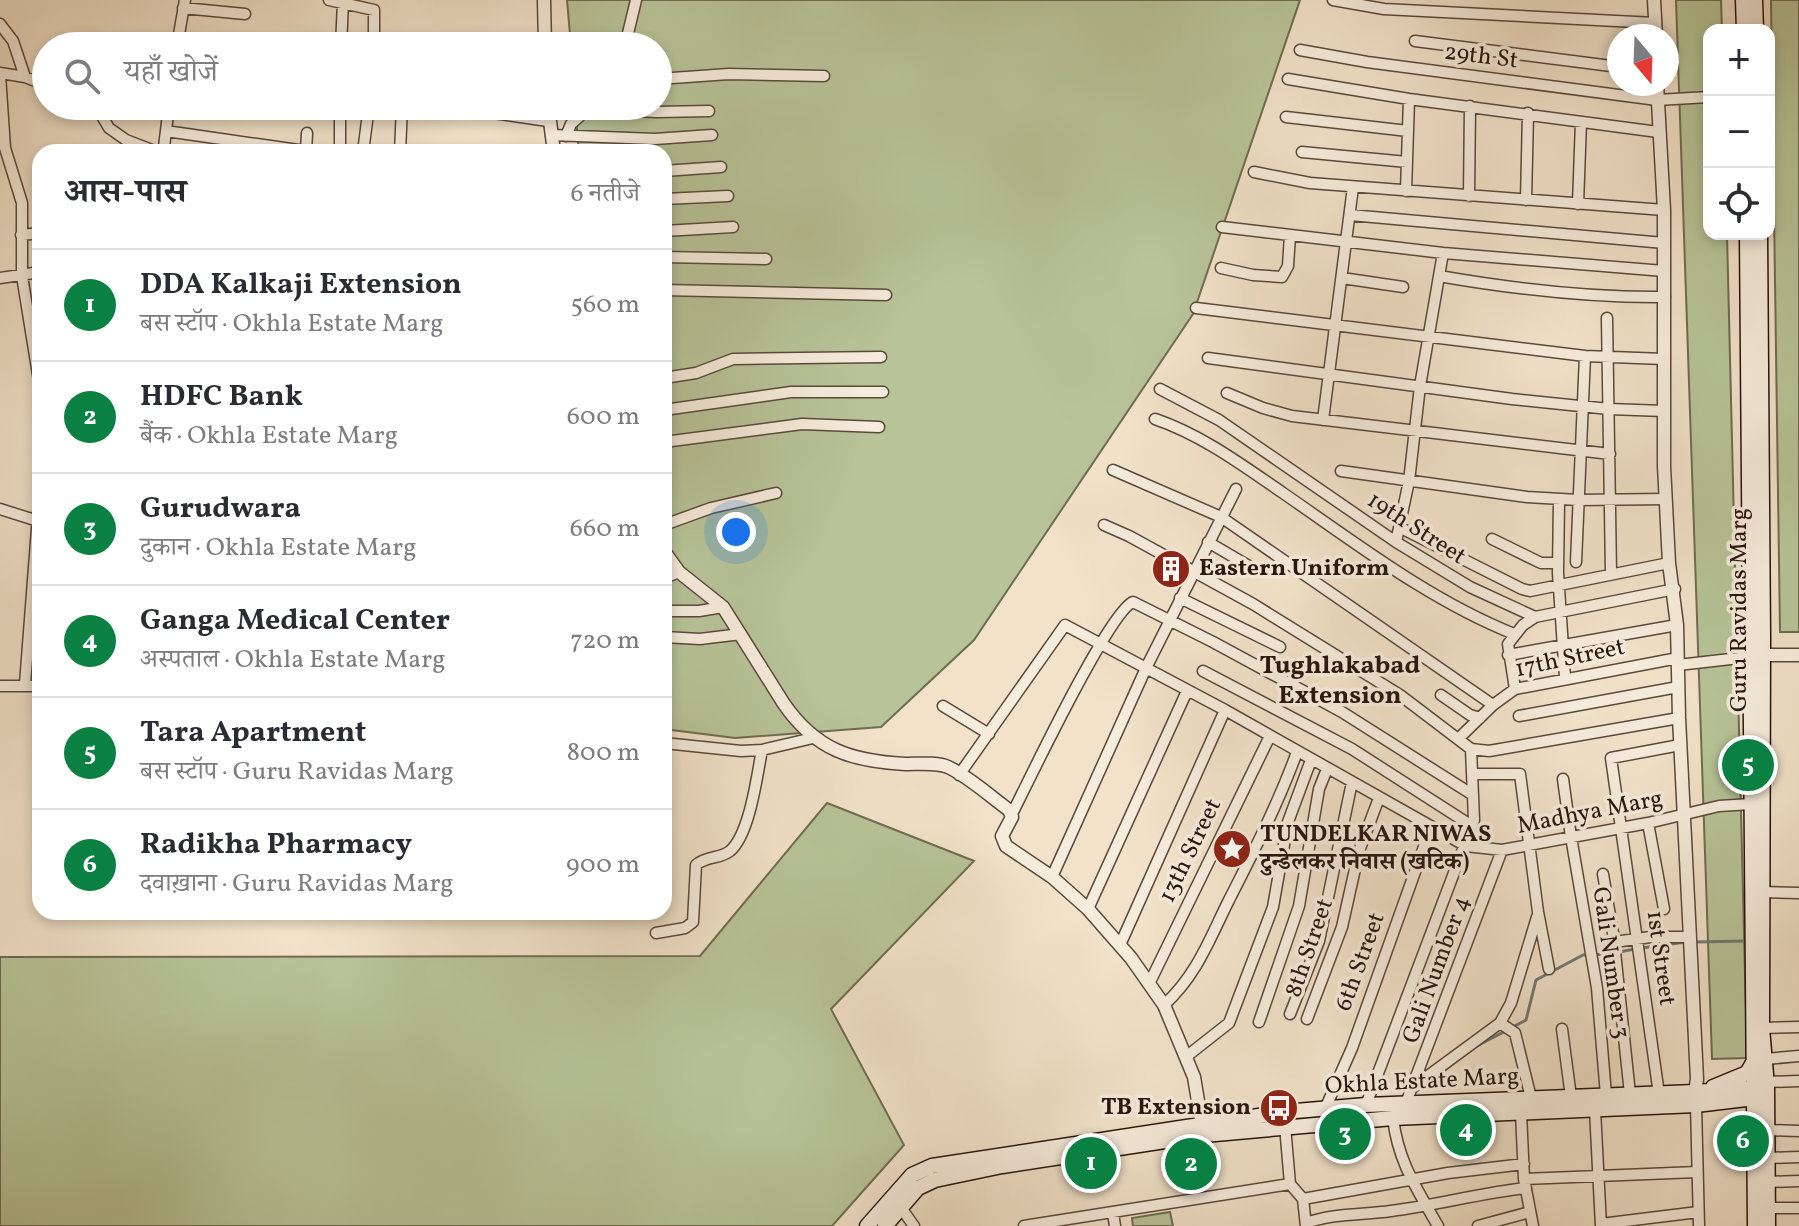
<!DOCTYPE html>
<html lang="hi">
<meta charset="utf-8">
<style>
body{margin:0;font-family:Vollkorn,"Noto Serif Devanagari",serif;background:#f2f2f3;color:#2b2b33}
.controls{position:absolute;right:24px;top:24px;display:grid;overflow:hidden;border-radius:16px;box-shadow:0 4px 12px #0003}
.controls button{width:72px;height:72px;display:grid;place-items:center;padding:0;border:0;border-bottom:2px solid #e1e1e2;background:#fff;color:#2b2b33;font:40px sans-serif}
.compass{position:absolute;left:1607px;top:24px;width:72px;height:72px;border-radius:50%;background:#fff;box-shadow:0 4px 12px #0003;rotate:161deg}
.you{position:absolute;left:736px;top:532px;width:28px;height:28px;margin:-20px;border:6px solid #fff;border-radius:50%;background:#1a73e8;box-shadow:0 0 0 12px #1a73e833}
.badge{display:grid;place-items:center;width:52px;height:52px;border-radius:50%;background:#0b8043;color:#fff;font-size:26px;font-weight:700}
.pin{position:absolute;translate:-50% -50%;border:4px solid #fff;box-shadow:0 2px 8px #0006}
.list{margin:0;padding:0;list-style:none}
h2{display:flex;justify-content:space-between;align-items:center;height:104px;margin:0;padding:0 32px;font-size:34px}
h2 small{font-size:26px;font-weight:400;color:#7c7c81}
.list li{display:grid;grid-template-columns:52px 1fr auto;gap:24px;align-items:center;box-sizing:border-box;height:112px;padding:0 32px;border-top:2px solid #e1e1e2}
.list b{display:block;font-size:30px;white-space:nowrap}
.list p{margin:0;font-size:26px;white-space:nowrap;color:#7c7c81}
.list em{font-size:26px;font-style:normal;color:#7c7c81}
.icon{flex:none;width:44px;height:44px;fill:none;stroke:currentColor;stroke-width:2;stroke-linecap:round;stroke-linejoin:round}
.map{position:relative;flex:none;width:1799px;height:1226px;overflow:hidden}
.search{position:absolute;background:#fff;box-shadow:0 4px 12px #0003;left:32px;top:32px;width:640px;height:88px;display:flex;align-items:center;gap:20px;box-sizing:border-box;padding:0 28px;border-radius:44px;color:#7c7c81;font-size:30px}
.panel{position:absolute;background:#fff;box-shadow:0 4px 12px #0003;left:32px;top:144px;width:640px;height:776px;border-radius:24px}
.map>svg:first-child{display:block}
.green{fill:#b7c498;stroke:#706c53;stroke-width:2}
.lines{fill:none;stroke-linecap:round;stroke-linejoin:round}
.stream{stroke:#6f7979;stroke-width:3}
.minor-casing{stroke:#5a483d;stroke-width:13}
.tertiary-casing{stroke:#5a483d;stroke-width:15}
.secondary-casing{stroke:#28150e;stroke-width:17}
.minor{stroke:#f6ecdc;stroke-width:10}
.tertiary{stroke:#f6ecdc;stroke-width:12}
.secondary{stroke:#f6ecdc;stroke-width:14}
.labels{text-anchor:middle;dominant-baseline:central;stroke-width:7;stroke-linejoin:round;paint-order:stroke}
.street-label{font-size:24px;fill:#28150e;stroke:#f6ecdc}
.poi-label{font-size:24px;font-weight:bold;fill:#28150e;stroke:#f6ecdc;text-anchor:start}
.neighbourhood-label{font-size:26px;font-weight:bold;fill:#28150e;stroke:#f6ecdc}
</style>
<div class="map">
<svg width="1799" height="1226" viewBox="0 0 1799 1226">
<rect width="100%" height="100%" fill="#f1e2c9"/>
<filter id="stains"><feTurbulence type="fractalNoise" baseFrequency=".0025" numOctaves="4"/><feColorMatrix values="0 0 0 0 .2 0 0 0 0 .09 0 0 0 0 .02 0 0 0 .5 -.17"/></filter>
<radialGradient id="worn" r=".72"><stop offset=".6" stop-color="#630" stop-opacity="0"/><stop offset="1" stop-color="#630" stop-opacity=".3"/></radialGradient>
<path class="green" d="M567 0H1300L1193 314 974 640 881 727 735 738 664 729V152H579L575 106H658V46H571Z
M1676 0H1721L1722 30H1709V234H1727L1747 1058 1712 1059Z
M1771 0H1799V632H1780Z
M827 803 974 861 831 1009 904 1145 832 1226H0V957L700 956Z
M1170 1212 1173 1226H1133L1132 1218Z"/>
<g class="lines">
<path class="stream" d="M1694 942 1746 941
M1642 948 1686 942
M1619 952 1635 949
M1595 955 1611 953
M1414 1093 1475 1047 1526 1020 1536 980 1583 955H1587"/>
<g class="minor-casing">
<path id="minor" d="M329 0 374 10V46
M1333 0 1384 9 1655 23
M183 8 245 14
M0 24 13 41 25 77
M1415 41 1619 67
M177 46 185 0
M341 46 343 2
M625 46 636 0
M1300 50 1367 62 1657 100 1709 97
M0 73 25 77 46 85
M0 75 5 148 22 203V276L40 387
M658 79 729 74 824 76
M1288 79 1409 99 1658 132
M96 106 109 128 126 140 157 152
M340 106V152
M445 106 548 121
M1286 117 1408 131
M166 131 312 152
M551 135 655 139 712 135
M566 136 571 124 588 109 657 112 709 111
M306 151 307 133
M157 152 164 147 169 106
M363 152 369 106
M400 152 402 106
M1302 152 1407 162
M664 171 721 167
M1254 172 1310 183 1664 210
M1406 191 1409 99
M1469 196 1470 106
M664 199 728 196
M1526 200 1528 113
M1578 204 1581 122
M1350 215 1664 243
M1222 227 1443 253 1664 271
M664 231 733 227
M21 235 40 233
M664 257 766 259
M1221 268 1253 275 1282 277 1288 266 1290 235
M1439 276C1514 289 1588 298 1665 297
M0 278 40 272
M1342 278 1403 287
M664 290 886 295
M1196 308 1585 356 1664 359
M1607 318 1611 574
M1208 358 1512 399 1609 409 1664 411
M664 378 696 373 733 359 881 357
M1160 389 1219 420 1396 542 1470 587 1535 617 1675 589
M1227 393 1263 408 1292 416 1610 454
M664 410 791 392H883
M1155 419C1202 435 1242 465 1283 493 1357 544 1431 601 1514 634
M1323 420 1353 187
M664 442 802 424 879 427
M1113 470 1221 517 1493 705
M1341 471 1527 497 1578 500 1666 499
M1559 500 1558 573 1565 678
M0 509 38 521
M664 525 711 508 776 493
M1104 525 1129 536 1253 604 1400 695 1471 749 1489 751 1679 718
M1401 528 1522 589 1530 591 1669 563
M1492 539 1541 563H1558
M1208 542 1254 569
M1396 542 1409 481 1420 386 1443 253
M1576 562 1585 356
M664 578 679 572
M1180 598 1280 647
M664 611H699L723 607
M664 637 700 639 741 634
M1508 655 1677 625
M1678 665 1757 656
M1203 671 1352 749 1472 826
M25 684 40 490
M0 686H40
M1515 689 1508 644 1523 625 1535 617
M1441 695 1470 715 1480 718
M943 706 989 734
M1519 716 1678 687
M1458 739 1493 705 1515 689 1678 658
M664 743 741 751 762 750 813 738
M1472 774H1520L1538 912 1549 969
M959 775 1065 625 1225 710 1466 846 1502 850 1648 823 1719 806 1751 804
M1563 779 1571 837 1597 988 1606 1095
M1012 814C1029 780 1109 612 1133 602L1213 642 1342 712 1473 795
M1648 823 1664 909
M1603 874 1613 933 1630 1094
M1052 877 1146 668 1236 489
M1763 892 1799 893
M1088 909 1187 691
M656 933 685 928 693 922 696 865C706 856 720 859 730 851 750 834 757 775 762 750
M1614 942 1651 937H1690
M1120 945 1225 710
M1149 984 1270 736
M1164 1005C1197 975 1210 938 1229 900 1254 851 1278 804 1297 752
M1290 1014 1319 941 1352 782
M1307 1019 1342 927 1359 851 1379 798
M1259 1022 1299 906 1319 789 1327 769
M1500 1023 1515 1033 1531 1098
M1762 1028 1799 1027
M1562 1029 1571 1097
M1187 1056 1229 1023 1273 907 1288 822 1311 760
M1765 1059 1799 1056
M1767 1082 1799 1081
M1417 1084 1500 1023 1511 1003 1537 917
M1659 1094 1611 758 1680 745
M1406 1103 1502 850
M1366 1105 1474 820 1471 749
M1696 1105 1699 1226
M1325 1109 1352 1048 1431 827
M1595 1110 1601 1226
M1521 1113 1524 1179 1533 1226
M1393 1118C1398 1162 1417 1189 1438 1226
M1285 1126 1290 1184 1303 1199 1306 1226
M1768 1130 1799 1131
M1768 1158 1799 1157
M1524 1179 1697 1172
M1768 1182 1799 1181
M1303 1199 1448 1173 1524 1164
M899 1205 914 1226
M1769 1208H1799
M1113 1213 1115 1226
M1306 1223C1333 1213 1363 1215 1391 1211 1437 1205 1481 1193 1526 1188
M1601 1224 1698 1212
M1024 1226 1290 1184
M1478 1226 1530 1212"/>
</g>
<g class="tertiary-casing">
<path id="tertiary" d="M544 0 545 46
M1654 0 1656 36
M1657 84 1664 210V466L1669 563 1677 625 1679 718 1697 1079 1695 1092
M548 106 554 152
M664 551 679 572 723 607 784 704C816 750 851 761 905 764 918 764 937 762 948 767 968 776 991 797 1009 810L1012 817 1002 836 1006 846 1052 877 1088 909 1131 958 1164 1005 1194 1077 1203 1131
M1763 655H1799"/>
</g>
<g class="secondary-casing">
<path id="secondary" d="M1743 0 1744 30
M1755 0 1756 30
M1747 234C1749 565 1753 895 1755 1226
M1760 234 1763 639 1762 1028 1767 1086 1768 1226
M1713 1087 1747 1073 1754 1061
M867 1226 912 1175 932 1166 1284 1112 1366 1105 1695 1092 1761 1087
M885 1226 918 1188 935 1180 1002 1166 1204 1135 1393 1118 1696 1105 1763 1097"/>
</g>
<use href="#minor" class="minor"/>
<use href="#tertiary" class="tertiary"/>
<use href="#secondary" class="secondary"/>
</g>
<defs>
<g id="building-disc" transform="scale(2)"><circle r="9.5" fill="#8f2418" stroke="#f6ecdc"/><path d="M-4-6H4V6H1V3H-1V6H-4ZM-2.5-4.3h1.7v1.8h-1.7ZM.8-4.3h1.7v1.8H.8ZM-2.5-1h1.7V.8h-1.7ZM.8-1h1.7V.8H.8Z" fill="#fff"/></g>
<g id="sight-disc" transform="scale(2)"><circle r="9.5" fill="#8f2418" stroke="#f6ecdc"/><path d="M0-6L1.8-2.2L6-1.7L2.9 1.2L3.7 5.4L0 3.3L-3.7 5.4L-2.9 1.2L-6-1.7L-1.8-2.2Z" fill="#fff"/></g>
<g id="bus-disc" transform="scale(2)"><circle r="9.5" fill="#8f2418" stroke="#f6ecdc"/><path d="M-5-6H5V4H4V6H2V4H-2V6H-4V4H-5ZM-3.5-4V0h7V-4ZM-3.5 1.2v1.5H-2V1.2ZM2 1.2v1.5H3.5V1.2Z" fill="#fff"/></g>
</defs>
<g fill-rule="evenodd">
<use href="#building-disc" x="1171" y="569"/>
<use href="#sight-disc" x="1232" y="849"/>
<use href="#bus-disc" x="1279" y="1108"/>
</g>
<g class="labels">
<g class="street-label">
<text transform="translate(1481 57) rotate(7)">29th St</text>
<text transform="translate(1416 529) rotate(33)">19th Street</text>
<text transform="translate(1740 610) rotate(-90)">Guru Ravidas Marg</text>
<text transform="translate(1570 659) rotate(-12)">17th Street</text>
<text transform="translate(1590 813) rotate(-11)">Madhya Marg</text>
<text transform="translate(1191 851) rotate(-64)">13th Street</text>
<text transform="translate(1310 948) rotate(-71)">8th Street</text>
<text transform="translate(1660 958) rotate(82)">1st Street</text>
<text transform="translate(1361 962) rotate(-70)">6th Street</text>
<text transform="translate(1610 963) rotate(82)">Gali Number 3</text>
<text transform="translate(1437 970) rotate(-70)">Gali Number 4</text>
<text transform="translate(1422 1082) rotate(-3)">Okhla Estate Marg</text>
</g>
<g class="poi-label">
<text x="1199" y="569">Eastern Uniform</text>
<text x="1260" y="835">TUNDELKAR NIWAS<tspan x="1260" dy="28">टुन्डेलकर निवास (खटिक)</tspan></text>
<text x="1251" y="1108" text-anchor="end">TB Extension</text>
</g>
<g class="neighbourhood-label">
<text x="1340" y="666">Tughlakabad<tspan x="1340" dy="30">Extension</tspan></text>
</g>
</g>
<rect width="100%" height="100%" filter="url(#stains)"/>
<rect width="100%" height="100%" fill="url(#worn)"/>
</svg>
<div class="controls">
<button>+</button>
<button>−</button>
<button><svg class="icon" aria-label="locate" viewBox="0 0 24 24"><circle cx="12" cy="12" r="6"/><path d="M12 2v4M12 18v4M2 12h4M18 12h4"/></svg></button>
</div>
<svg class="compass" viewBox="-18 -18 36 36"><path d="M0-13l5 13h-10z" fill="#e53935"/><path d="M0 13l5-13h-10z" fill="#7c7c81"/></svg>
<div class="you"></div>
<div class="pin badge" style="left:1091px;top:1163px">1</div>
<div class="pin badge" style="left:1191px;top:1164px">2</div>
<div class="pin badge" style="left:1345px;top:1134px">3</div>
<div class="pin badge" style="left:1466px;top:1130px">4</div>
<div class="pin badge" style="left:1748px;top:765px">5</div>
<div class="pin badge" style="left:1743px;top:1141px">6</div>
<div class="search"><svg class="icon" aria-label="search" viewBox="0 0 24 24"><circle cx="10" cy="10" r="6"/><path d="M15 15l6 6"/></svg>यहाँ खोजें</div>
<section class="panel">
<h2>आस-पास<small>6 नतीजे</small></h2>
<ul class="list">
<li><span class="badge">1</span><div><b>DDA Kalkaji Extension</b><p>बस स्टॉप · Okhla Estate Marg</p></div><em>560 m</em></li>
<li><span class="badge">2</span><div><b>HDFC Bank</b><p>बैंक · Okhla Estate Marg</p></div><em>600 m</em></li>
<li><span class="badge">3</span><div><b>Gurudwara</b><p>दुकान · Okhla Estate Marg</p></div><em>660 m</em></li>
<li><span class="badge">4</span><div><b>Ganga Medical Center</b><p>अस्पताल · Okhla Estate Marg</p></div><em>720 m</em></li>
<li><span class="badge">5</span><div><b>Tara Apartment</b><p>बस स्टॉप · Guru Ravidas Marg</p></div><em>800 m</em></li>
<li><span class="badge">6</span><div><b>Radikha Pharmacy</b><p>दवाख़ाना · Guru Ravidas Marg</p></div><em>900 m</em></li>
</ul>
</section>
</div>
